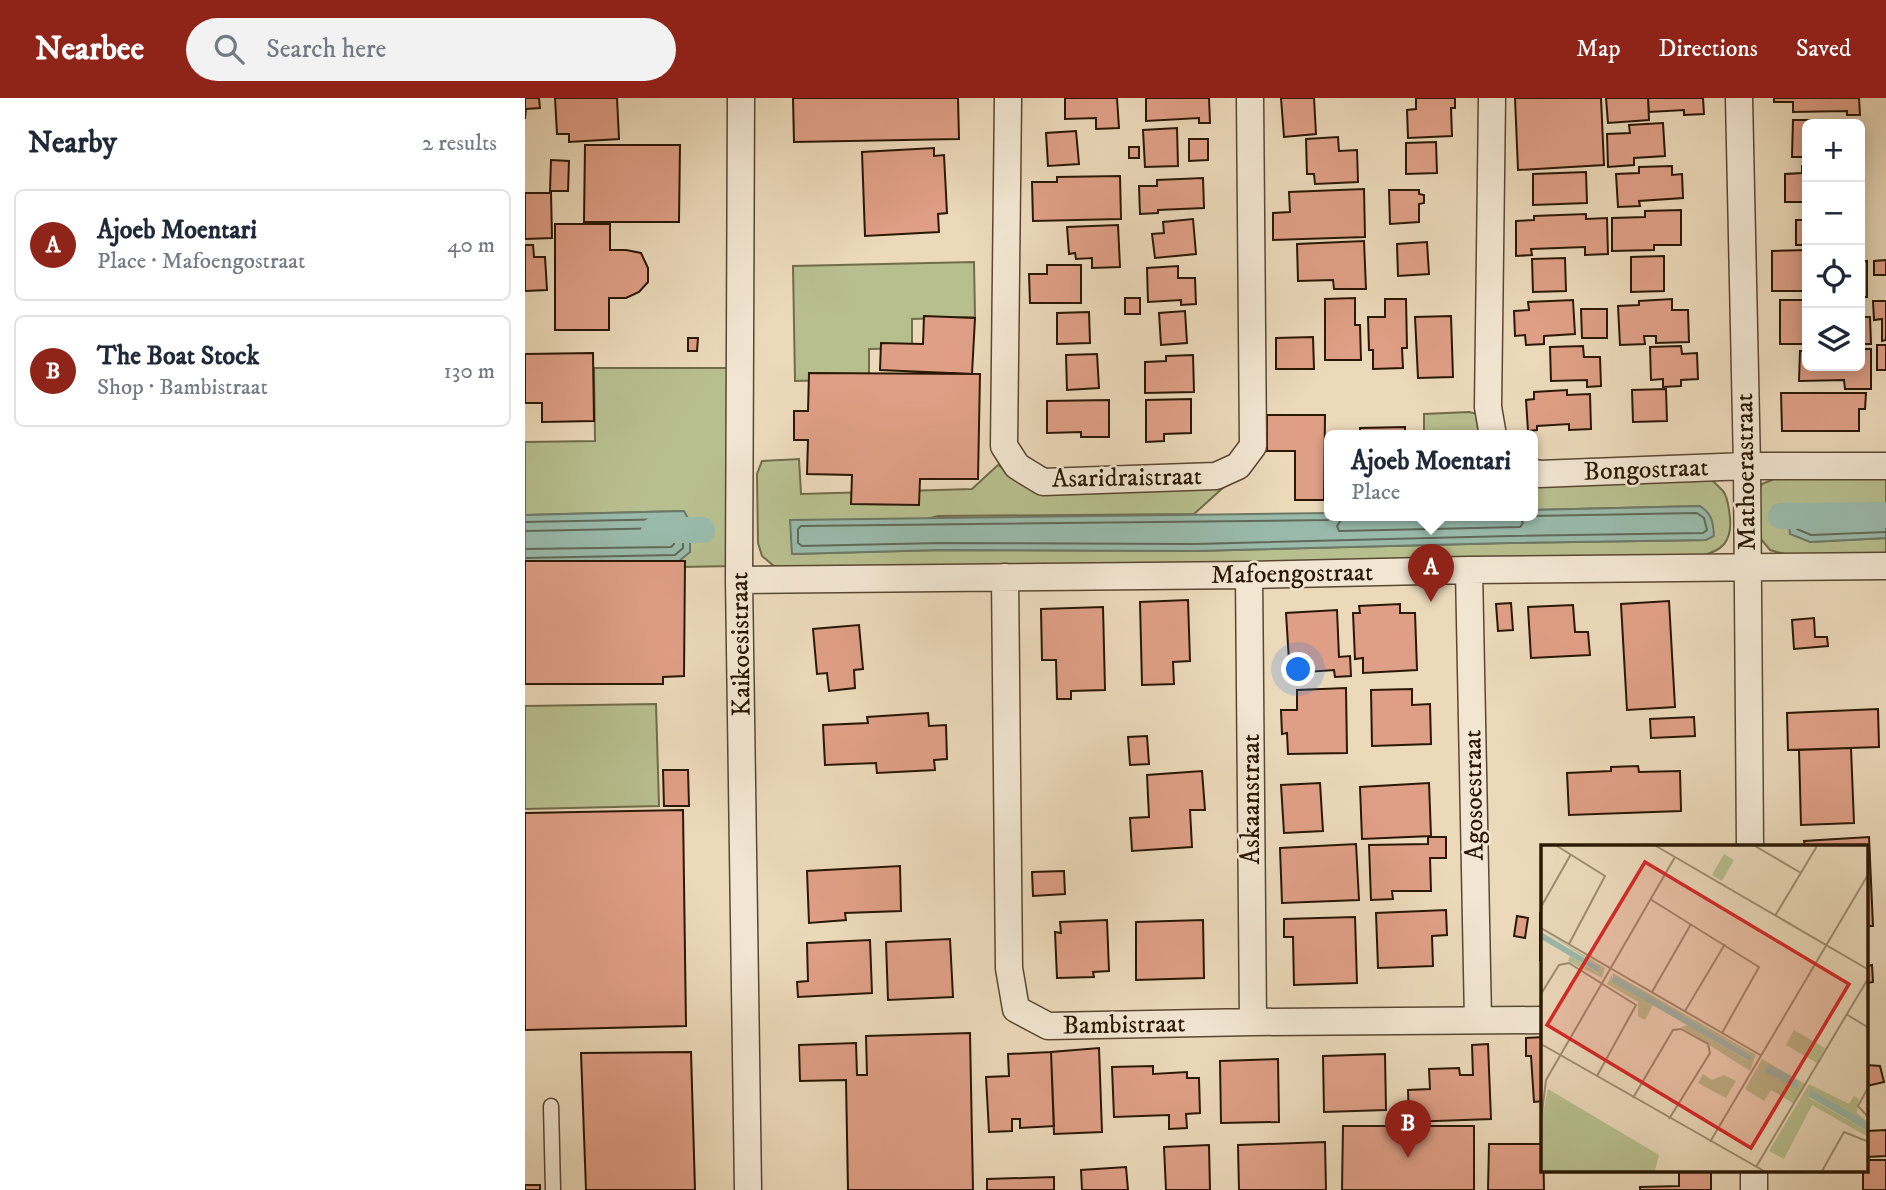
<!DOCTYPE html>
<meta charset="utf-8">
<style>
body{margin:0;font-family:"IM FELL DW Pica",serif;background:#f2f2f3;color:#1f2937}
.controls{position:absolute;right:21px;top:21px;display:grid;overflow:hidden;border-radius:10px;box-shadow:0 4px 18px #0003}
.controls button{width:63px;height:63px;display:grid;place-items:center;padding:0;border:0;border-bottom:2px solid #e0e1e3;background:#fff;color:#1f2937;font:35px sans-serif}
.you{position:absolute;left:774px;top:572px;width:24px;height:24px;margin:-18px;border:5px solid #fff;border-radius:50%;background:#1a73e8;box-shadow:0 0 0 10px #1a73e833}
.badge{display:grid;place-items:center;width:46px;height:46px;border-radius:50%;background:#8f2418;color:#fff;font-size:23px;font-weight:700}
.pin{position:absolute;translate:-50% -58px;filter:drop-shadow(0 2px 4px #0008)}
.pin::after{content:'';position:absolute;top:37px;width:24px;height:21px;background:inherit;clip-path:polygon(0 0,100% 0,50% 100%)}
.popup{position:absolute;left:799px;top:332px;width:214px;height:91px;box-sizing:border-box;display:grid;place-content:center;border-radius:10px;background:#fff;filter:drop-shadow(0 2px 5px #0005);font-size:23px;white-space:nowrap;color:#747a83}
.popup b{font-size:26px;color:#1f2937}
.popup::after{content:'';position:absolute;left:50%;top:100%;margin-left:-14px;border:14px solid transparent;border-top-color:#fff}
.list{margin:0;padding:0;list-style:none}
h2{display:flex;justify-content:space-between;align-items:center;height:91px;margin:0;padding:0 28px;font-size:30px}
h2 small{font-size:23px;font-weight:400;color:#747a83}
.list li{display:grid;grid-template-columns:46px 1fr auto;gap:21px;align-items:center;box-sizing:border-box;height:112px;margin:0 14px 14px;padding:0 14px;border:2px solid #e0e1e3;border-radius:10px}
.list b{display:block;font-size:26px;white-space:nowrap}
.list p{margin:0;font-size:23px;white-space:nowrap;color:#747a83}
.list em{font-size:23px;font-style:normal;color:#747a83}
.icon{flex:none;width:38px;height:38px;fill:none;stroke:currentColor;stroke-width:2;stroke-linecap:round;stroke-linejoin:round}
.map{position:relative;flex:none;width:1361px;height:1092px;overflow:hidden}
header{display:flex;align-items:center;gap:42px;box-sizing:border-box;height:98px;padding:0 35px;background:#8f2418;color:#fff}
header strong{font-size:33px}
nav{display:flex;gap:38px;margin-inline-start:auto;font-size:24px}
.search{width:490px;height:63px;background:#f2f2f3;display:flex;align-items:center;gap:18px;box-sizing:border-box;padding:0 24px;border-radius:38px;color:#747a83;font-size:26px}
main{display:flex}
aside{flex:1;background:#fff}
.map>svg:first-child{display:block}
.green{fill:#b8bf8f;stroke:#716c4a;stroke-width:2}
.water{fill:#99baab;stroke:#6d7968;stroke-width:2}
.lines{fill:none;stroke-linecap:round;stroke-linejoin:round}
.shore{stroke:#626958;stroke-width:2}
.canal{stroke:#99baab;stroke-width:26}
.building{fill:#df9f86;stroke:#2a1804;stroke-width:2}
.service-casing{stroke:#5a4832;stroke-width:17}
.minor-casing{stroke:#5a4832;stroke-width:29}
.service{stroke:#f2e6d2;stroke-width:14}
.minor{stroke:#f2e6d2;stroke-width:26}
.labels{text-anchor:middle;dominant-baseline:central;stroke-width:5;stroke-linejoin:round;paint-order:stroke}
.street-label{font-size:26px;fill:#2a1804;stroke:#f2e6d2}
.inset-road{fill:none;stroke:#9e8c71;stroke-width:2}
.view{fill:#d62828;fill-opacity:0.15;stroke:#d62828;stroke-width:3.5}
.inset-edge{fill:none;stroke:#2a1804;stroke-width:3.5}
</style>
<header>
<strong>Nearbee</strong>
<div class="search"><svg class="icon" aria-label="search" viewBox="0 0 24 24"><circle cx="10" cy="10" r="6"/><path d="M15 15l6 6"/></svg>Search here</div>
<nav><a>Map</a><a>Directions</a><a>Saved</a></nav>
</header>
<main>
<aside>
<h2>Nearby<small>2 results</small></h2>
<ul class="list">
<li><span class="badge">A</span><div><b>Ajoeb Moentari</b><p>Place · Mafoengostraat</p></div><em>40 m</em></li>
<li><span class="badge">B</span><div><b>The Boat Stock</b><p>Shop · Bambistraat</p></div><em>130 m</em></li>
</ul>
</aside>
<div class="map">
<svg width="1361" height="1092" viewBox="0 0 1361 1092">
<rect width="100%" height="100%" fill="#ebd9ba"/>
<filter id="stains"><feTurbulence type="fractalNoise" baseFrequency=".00286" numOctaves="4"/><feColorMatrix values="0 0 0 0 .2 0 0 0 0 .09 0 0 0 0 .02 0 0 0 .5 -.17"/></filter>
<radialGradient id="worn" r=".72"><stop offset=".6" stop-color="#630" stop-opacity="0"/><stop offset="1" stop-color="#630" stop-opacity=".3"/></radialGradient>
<path class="green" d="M449 164 450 219 387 221V250L344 251V281L270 283 268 168Z
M69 270H203L207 468 0 472V467L159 413 0 417V344L70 343Z
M944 314 953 316 955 338H899V316Z
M274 361 276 396 447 391 473 367 509 391 700 388 669 416 413 418 267 456 415 452 670 453 984 445 1181 442 1175 408 1008 412V384L1186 381C1190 385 1194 389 1198 393 1203 399 1204 411 1205 420 1207 443 1198 453 1175 458L266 472 249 468 237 458 233 445 232 376 237 363Z
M1361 380V408L1262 410 1285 444 1361 440V456H1259L1245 452 1235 440 1231 398 1237 386 1249 381Z
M131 606 134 708 0 711V608Z"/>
<path class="water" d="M1175 408C1187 416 1188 423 1189 438L1181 442 984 445 670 453 415 452 267 456 265 422 804 415V418H1007L1008 412Z
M1361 408V440L1285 444 1265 436 1262 410Z
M159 413 165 424V454L153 464 0 467V417Z"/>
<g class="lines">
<path class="shore" d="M1361 415 1274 417 1270 420 1272 431 1286 437 1361 434
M810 418 803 422 276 428 273 431V445L277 448 415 445 670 446 984 438 1178 435 1182 432 1179 420 1172 415 1007 418
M819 418 812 428 814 433 995 429 998 425 994 418
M830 418 834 422 980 418
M0 424 153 421 156 422 158 427V450L150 457 0 460
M0 433 146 430 149 433V446L146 449 0 451"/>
<path class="canal" d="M1256 418 1361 417
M129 432H177"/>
</g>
<path class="building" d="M0 0H14L15 10 1 11 0 21Z
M30 0H92L94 41 44 44V36H32Z
M268 0H433L434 41 269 44Z
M540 0H592L594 30 571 31V20L540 21Z
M621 0H684L685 25H674V20L621 23Z
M756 0H789L791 36 759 39Z
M891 0H930V10H926L927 38 883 40 882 12 891 11Z
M990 0H1076L1079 67 993 72Z
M1081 0H1123L1124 22 1083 25Z
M1123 0H1178L1179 16 1159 17V12L1124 14Z
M1249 0H1334L1335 17H1322V13L1268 14V4H1249Z
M1268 22H1302V26H1282V59H1267Z
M1138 25 1140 58 1109 60V67L1083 69 1082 36 1105 35 1104 27Z
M652 30 653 68 620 69 618 32Z
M551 33 554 66 523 68 521 35Z
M813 39 814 53 832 52 833 84 790 86 789 76H782L781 41Z
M664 41H683V62L664 63Z
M911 44 912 75 881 76V45Z
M60 47H155L154 124H59Z
M604 49H614V60H604Z
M409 50V58L419 57 422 115 413 116 414 134 340 138 337 54Z
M26 62 44 63 43 93H25Z
M1147 68V77L1157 76 1158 100 1114 103 1115 108 1093 109 1091 76 1114 75V69Z
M1277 68H1282V104H1260V76L1277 75Z
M1061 74 1062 105 1008 107V76Z
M595 78 596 121 508 123 507 84H532V79Z
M678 80 679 110 633 112V115L615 116 614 88H632V82Z
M839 91 840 139 748 142V115L765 114 764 94Z
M864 92H894V96L899 97V105L894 106V124L865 126Z
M0 95H26L27 140 0 141Z
M1156 112V147H1129V152L1087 153V120L1120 119V113Z
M1061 116V121L1082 120 1083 156 1060 157V149L1006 151 1007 157 991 158V123L1009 122V118Z
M668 121 671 156 630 160 627 136 639 135 638 124Z
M1271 122H1282V147H1271Z
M30 126H85V152H101L116 155 123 170V184L114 194 101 200H84V232H30Z
M593 127 595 169 567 170V160L551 161 550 155 544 156 542 129Z
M839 143 841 191H809L808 182 773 183 772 146Z
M902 144 904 176 873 178 872 146Z
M0 147H8L9 159H20L22 192 0 193Z
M1282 152V193H1247V153Z
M1139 158V193L1106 194V159Z
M1040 160 1041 193 1008 194 1007 161Z
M1361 162V177H1349V163Z
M1342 163V199H1335V164Z
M522 167H556V205H505L504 176H522Z
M653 168V180H670L671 206 656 207V202L623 204 622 170Z
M600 200H615V216H600Z
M830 200V227H835L836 262H800V201Z
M860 201H881L882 250H877L878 270 848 271V252H844L843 219H860Z
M1147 201V212H1163L1164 244 1131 245V238H1119L1120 246 1095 247 1093 208 1114 207V203Z
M1048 202 1050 236 1019 238V246L1001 247 1000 237 990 238 989 213 1004 212 1003 204Z
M1255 202H1282V246H1255Z
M1348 203H1361V242L1357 243V221L1349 222Z
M1056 211H1082V240H1057Z
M660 213 662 245 636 247 634 215Z
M564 214 565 245 532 246V215Z
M399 218 450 220 447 276 355 272 356 245 398 246Z
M926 218 928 279 893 280 890 219Z
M1335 219H1345L1346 246H1335Z
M788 239 789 271H751V240Z
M163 240H173L172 253H163Z
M1352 247H1361V272H1352Z
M1058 248 1059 259H1075L1076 288 1062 289V282L1026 283 1025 249Z
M1156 248 1157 256 1172 255 1173 281 1156 282V288L1138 289V281L1126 282 1125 249Z
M1335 251H1346V291H1320L1319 282 1274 283 1275 253H1282V268H1335Z
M68 255 69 323 17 324V305H0V256Z
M572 256 574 290 542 292 541 257Z
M668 257 669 294 620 295V264L641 263V258Z
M284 275 455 276 453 381H395L394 407 326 406 327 377 282 376 283 342H269V313H283Z
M1141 291 1142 323 1108 324 1107 292Z
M1042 292V297L1065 296 1066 331 1044 332V326L1012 328V332L1003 333 1001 302 1009 301V294Z
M1256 295H1341L1340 311H1334V333H1257Z
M666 301V335L639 336V343L621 344V302Z
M584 302V339H556V334L522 335V303Z
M742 317H800L799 402H770V353H742Z
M880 329V338H835V330Z
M0 463H160L159 578 138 579V586H0Z
M663 502 665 563 648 564 649 586 617 587 615 504Z
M1144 503 1150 609 1102 612 1096 506Z
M986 505 988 532 973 533 971 506Z
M875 506V515H890L892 572 838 575V560L830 561 828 515H835L834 508Z
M1048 507 1050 534H1063L1065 557 1006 560 1003 509Z
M578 509 580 592 546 593V601H532L531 562H517L516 511Z
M812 512 814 559 825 558 826 578 810 579 809 572 782 574V562L764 563 761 515Z
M1289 520 1290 539H1302L1303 548 1269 551 1267 522Z
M334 527 338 571 329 572 330 590 304 593 302 575 292 576 288 531Z
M821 590 822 655 763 656 762 635 757 636 756 612H772V592Z
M887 591V607L905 606 906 646 847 648 846 592Z
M1353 611 1354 649 1263 652 1262 615Z
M403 615 404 628 421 627 422 661 409 662 410 672 352 675 351 665 300 667 298 627 343 625 342 619Z
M1169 619 1170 638 1126 640 1125 621Z
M622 638 624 666 605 667 603 639Z
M1326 650 1329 725 1276 727 1274 652Z
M1113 668 1114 674 1155 673 1156 713 1044 717 1042 675 1086 673V669Z
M138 672H163L164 708H139Z
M677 673 680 712H665L667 749 607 753 605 720 624 719 622 677Z
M795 685 798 733 759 735 756 687Z
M904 685 906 738 837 741 835 689Z
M158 712 161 928 0 932V715Z
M903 739H921V760H905L906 793H867L868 801 846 802 844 747 903 746Z
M1344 739 1348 828H1342V749H1280L1279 743Z
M831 746 834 802 757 805 755 750Z
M375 768 376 813 320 815 321 822 284 825 282 773Z
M539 773 540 796 508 798 507 774Z
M921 812 922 837 907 838 908 868 853 870 851 815Z
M1015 815H1018V862H1015Z
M992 818 1003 820 1000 840 989 838Z
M830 819 832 885 769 887 768 839H759V821Z
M582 822 584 873 568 874 569 879 532 880 530 834 536 835 535 824Z
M678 822 679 880 611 882V824Z
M425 841 428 899 363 902 361 844Z
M345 842 347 895 273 899 272 884 283 883 282 845Z
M1347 867 1348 884 1342 885V868Z
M445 935 448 1092H323L321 982 275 983 274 947 331 945 332 977H342L341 938Z
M1018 939V1003L1009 1004 1006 958H1001V940Z
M963 946 966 1021 884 1024 883 992 905 991 904 971 934 970 935 977H948L947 947Z
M574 950 577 1034 529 1036 526 954Z
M166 954 170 1092H61L56 955Z
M526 954 529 1028 495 1030V1021H487V1033L464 1034 461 979 484 978 483 956Z
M860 956 861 1012 799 1014 798 958Z
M753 961 754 1024 696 1025 695 963Z
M1342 967 1355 968 1359 984 1342 988Z
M628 968V976L662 974V980H674L675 1015 661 1016 662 1030 644 1031V1017L589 1019 587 969Z
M818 1028H949V1092H817Z
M1361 1032V1058L1342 1059V1033Z
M800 1044 801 1092H714L713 1047Z
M964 1046H1018L1019 1092H963Z
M684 1047 685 1092H641L639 1049Z
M1342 1062H1361V1092H1338V1073H1342Z
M601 1069 603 1092H557L556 1072Z
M1154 1073H1186V1092H1115V1089L1154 1088Z
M529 1079V1092H462V1081Z
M0 1087H15V1092H0Z"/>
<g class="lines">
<g class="service-casing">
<path id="service" d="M26 1008 28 1092"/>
</g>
<g class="minor-casing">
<path id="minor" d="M216 0 214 482 223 1092
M483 0 479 348 492 368 518 384 691 378 713 368 728 348 725 0
M967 0 963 309 968 338
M1214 0 1222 368 1225 749
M1007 374 1014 376 1222 368H1361
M944 472 953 922
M724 477 728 924
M480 479 484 870 491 911 523 928 728 924 1018 922
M214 482 724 477 944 472 1361 468
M1229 1073V1092"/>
</g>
<use href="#service" class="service"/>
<use href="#minor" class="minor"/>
</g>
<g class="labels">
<g class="street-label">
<text transform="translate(1121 372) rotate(-2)">Bongostraat</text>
<text transform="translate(1221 374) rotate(-91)">Mathoerastraat</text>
<text transform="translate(602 380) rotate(-1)">Asaridraistraat</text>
<text transform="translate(767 476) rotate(-1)">Mafoengostraat</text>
<text transform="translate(216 546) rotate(-91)">Kaikoesistraat</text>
<text transform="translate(949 697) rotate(-91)">Agosoestraat</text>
<text transform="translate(726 701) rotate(-90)">Askaanstraat</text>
<text transform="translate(599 927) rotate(-1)">Bambistraat</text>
</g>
</g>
<g transform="translate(1016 747)">
<rect width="327" height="327" fill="#ebd9ba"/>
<path d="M183 9 193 15 181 36 171 30ZM0 84 64 123 61 133 27 116 29 111 57 128V121ZM72 128 215 210 209 226 140 182 147 180 207 216 210 210 71 130V136L112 160 104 175 97 171V157L66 139ZM253 185 284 203 276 218 245 200ZM221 214 264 239 252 258 230 245 223 256 204 244ZM162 229 171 235 183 230 195 236 185 253 157 238ZM268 239 308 259 313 251 318 254 316 268 327 277 269 244 268 253 327 286V292L271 260 243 314 228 306ZM7 244 118 310 114 326H0V278Z" fill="#b8bf8f"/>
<path d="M0 87 57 121 58 128 0 94ZM73 130 211 211 208 216 70 136ZM228 219 257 236V244L223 227ZM269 244 327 277V286L268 252Z" fill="#99baab"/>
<path class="inset-road" d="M16 1 64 31 28 99M115 1 328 125M214 1 260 28M109 54 218 122 181 188M0 62 30 9M234 71 276 1M0 83 221 211M111 147 150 79M0 149 18 120 28 118 95 160 56 231M144 166 184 99M305 169 328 183M0 199 223 326M328 241 317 261 328 273M92 253 132 185 140 184 167 199 169 208 128 274M0 276 5 235 134 12M169 297 328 28M215 322 328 132M281 326 303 287 328 297"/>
<path class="view" d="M104 17 308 139 210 303 6 180Z"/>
<rect width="327" height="327" class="inset-edge"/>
</g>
<rect width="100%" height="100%" filter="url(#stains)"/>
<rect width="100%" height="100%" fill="url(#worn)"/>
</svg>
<div class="controls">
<button>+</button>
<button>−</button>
<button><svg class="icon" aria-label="locate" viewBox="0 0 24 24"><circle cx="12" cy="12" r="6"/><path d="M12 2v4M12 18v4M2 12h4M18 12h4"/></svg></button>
<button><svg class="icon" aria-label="layers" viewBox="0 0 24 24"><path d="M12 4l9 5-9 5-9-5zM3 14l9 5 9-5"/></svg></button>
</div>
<div class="you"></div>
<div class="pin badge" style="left:906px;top:504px">A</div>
<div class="popup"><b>Ajoeb Moentari</b>Place</div>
<div class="pin badge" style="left:883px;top:1060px">B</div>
</div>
</main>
